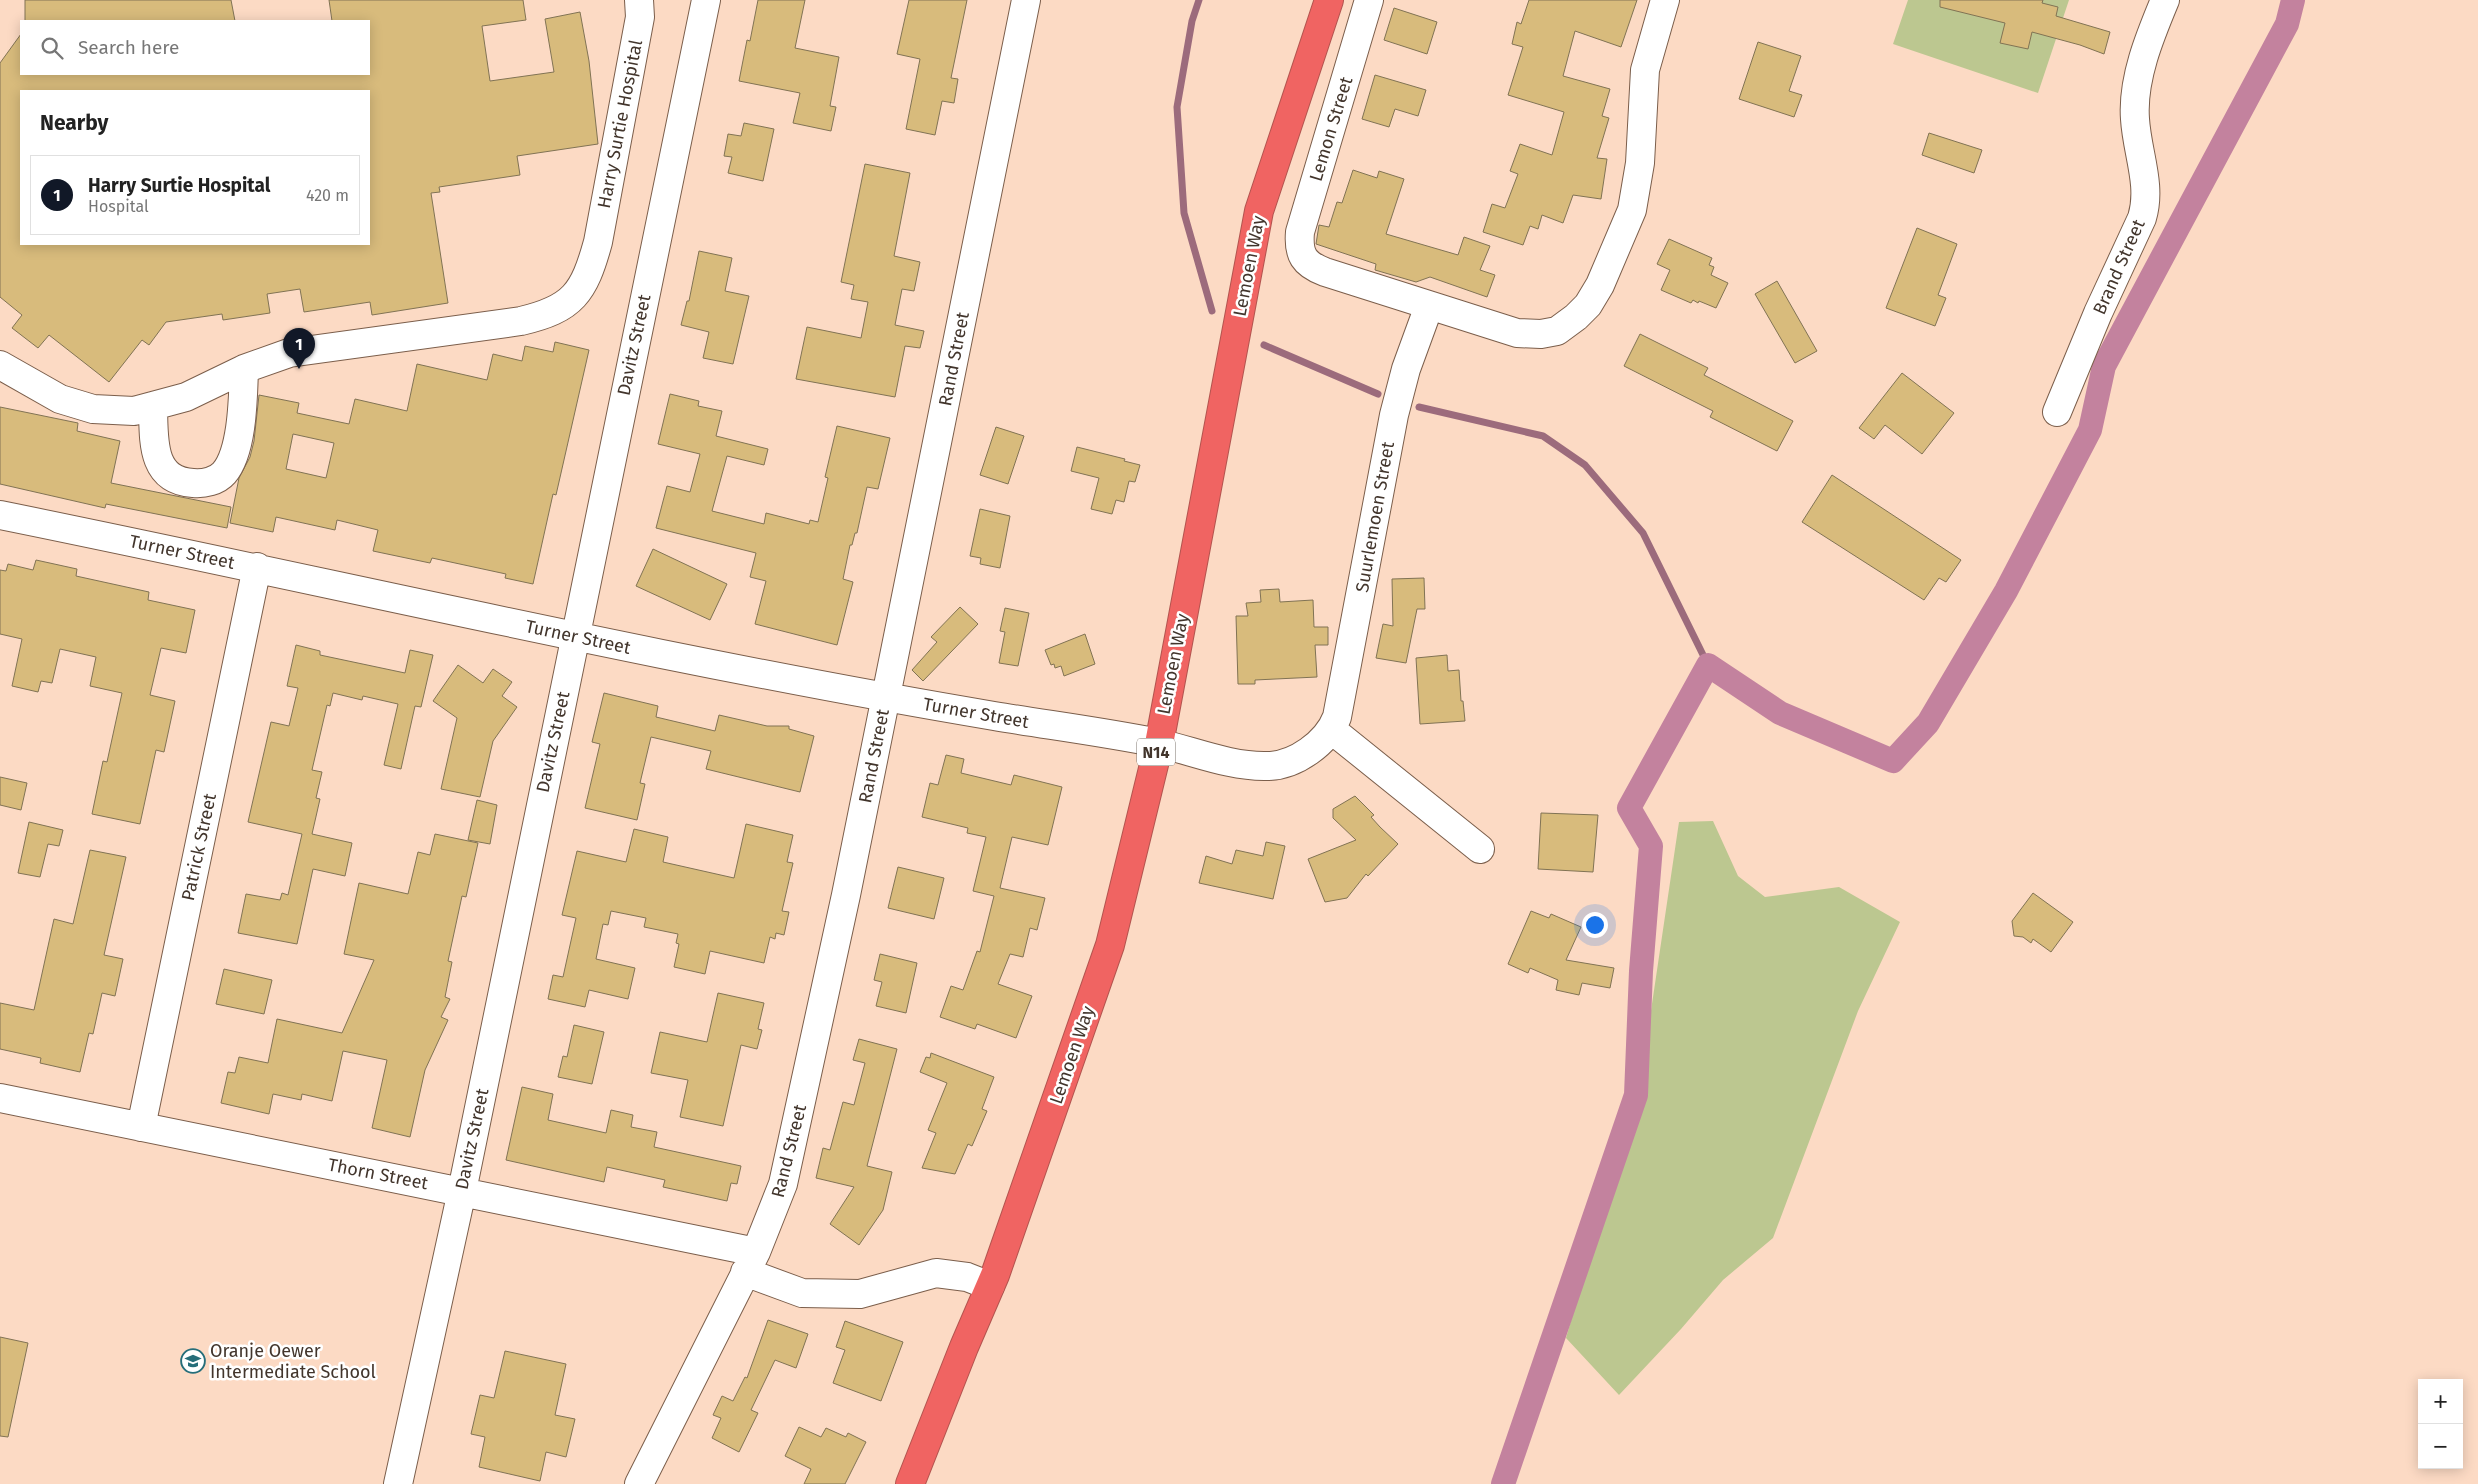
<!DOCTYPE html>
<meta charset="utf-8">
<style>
body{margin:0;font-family:"Fira Sans",sans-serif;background:#f2f2f2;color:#222}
.controls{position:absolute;right:15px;bottom:15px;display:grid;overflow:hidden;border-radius:0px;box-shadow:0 2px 12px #0003}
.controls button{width:45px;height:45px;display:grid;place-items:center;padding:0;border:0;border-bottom:1px solid #e0e0e0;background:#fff;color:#222;font:25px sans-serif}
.you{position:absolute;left:1594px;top:924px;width:18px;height:18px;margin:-12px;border:4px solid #fff;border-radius:50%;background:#1a73e8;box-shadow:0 0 0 8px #1a73e833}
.badge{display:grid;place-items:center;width:32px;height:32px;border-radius:50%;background:#111827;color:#fff;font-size:16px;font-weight:700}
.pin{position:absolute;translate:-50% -41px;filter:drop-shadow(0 1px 2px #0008)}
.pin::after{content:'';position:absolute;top:26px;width:18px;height:15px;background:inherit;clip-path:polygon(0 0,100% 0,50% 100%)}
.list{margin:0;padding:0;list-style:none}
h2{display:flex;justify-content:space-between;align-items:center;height:65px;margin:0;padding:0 20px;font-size:21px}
h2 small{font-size:16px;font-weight:400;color:#767676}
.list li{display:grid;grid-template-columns:32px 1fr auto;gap:15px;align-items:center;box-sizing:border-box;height:80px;margin:0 10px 10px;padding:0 10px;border:1px solid #e0e0e0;border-radius:0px}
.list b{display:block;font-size:19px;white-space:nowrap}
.list p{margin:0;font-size:16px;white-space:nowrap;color:#767676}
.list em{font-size:16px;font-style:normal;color:#767676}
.icon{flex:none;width:28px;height:28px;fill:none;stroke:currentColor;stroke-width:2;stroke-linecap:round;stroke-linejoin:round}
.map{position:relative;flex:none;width:2478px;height:1484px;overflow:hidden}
.search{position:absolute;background:#fff;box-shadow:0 2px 12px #0003;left:20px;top:20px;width:350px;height:55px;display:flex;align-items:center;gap:12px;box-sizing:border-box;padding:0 18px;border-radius:0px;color:#767676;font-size:19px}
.panel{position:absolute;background:#fff;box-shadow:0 2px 12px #0003;left:20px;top:90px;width:350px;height:155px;border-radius:0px}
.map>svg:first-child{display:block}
.green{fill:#bcc790}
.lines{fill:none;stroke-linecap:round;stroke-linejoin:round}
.stream{stroke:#9c6b7c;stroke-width:7}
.canal{stroke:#c3829e;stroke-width:24}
.building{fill:#d8bb7c;stroke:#817354;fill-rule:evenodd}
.minor-casing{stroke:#7b5e4b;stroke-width:30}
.highway-casing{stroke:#b3544f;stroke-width:30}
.minor{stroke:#fff;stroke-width:28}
.highway{stroke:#f06462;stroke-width:28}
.labels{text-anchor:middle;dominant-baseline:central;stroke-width:5;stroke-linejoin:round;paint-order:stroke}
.shield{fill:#fff;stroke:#7b726b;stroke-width:1}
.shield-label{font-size:16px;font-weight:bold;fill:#42352c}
.street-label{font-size:18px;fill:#42352c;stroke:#fff}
.poi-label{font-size:18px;fill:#42352c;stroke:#fff;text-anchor:start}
</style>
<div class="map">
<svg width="2478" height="1484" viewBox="0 0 2478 1484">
<rect width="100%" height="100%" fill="#fcdac4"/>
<path class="green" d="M1908 0H2069L2038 93 1893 44Z
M1713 821 1738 876 1765 897 1839 887 1900 922 1858 1011 1773 1238 1723 1280 1681 1329 1619 1395 1566 1338 1641 1078 1679 822Z"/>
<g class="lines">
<path class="stream" d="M1199 0 1192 21 1177 107 1184 213 1212 311
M1264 345 1378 394
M1419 407 1543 436 1585 465 1643 533 1708 665"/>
<path class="canal" d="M1503 1484 1636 1095 1641 971 1651 846 1629 808 1708 665 1780 713 1893 761 1928 723 2006 591 2090 430 2104 366 2287 24 2293 0"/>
</g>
<path class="building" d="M25 0H231L235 21H25Z
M329 0H523L526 20 482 26 490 81 554 72 545 19 580 12 589 61 598 144 517 156 520 175 439 187 440 192 431 193 448 303 372 315 370 302 304 312 300 289 267 294 270 313 223 320 222 314 166 322 149 345 142 340 109 382 49 335 38 348 12 328 22 315 0 297V63L21 34V74H369V21H332ZM21 91H369V244H21Z
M758 0H805L795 48 839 57 830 106 836 107 831 131 793 123 800 93 739 81 747 40 750 41Z
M909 0H967L951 78 958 79 954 103 942 101 935 135 906 129 920 59 897 54Z
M1529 0H1637L1621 47 1575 31 1563 76 1610 89 1602 116 1609 118 1597 158 1607 159 1601 199 1573 195 1563 223 1542 215 1538 229 1530 226 1523 245 1483 232 1492 204 1505 208 1518 174 1510 171 1520 144 1552 155 1564 112 1508 95 1523 47 1512 44 1517 22 1521 24Z
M1940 0H2043L2042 3 2058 7 2056 16 2110 32 2104 54 2080 45 2032 32 2028 49 2000 43 2005 23 1940 7Z
M1394 8 1437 22 1427 54 1384 40Z
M1758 42 1801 56 1789 91 1802 95 1794 117 1739 99Z
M1375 75 1426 90 1418 116 1395 109 1389 127 1362 119Z
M744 123 774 129 763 181 728 173 732 157 724 156 728 134 741 136Z
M1929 133 1982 150 1974 173 1922 155Z
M865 164 910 173 894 256 920 262 914 291 902 289 895 325 924 331 920 348 905 346 895 397 796 379 807 327 861 338 868 302 851 299 854 285 841 282Z
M1353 170 1377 178 1379 171 1404 179 1386 234 1458 255 1464 237 1490 246 1480 270 1495 275 1487 297 1430 277 1416 282 1375 270 1376 264 1316 244 1319 225 1329 227 1337 202 1342 203Z
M1917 228 1957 244 1938 295 1946 298 1935 326 1886 308Z
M1669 239 1712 258 1709 265 1714 267 1711 275 1728 283 1716 308 1699 301 1698 303 1693 300 1691 303 1661 290 1670 270 1657 264Z
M699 251 732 258 725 291 749 296 733 364 703 358 709 332 681 325 687 301H689Z
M1777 281 1817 351 1795 363 1755 294Z
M1640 334 1708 368 1704 375 1793 421 1777 451 1710 417 1713 411 1624 366Z
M555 342 589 350 556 495 553 494 533 584 505 578 506 574 432 558 430 563 373 551 378 530 337 520 335 530 276 517 273 532 230 523 239 478 250 457 254 441 259 395 299 403 297 413 349 424 355 399 407 411 417 364 487 380 493 354 522 361 525 346 553 352ZM293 434 334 443 326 478 286 469Z
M1902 373 1954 413 1922 454 1885 425 1874 439 1859 428Z
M670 394 699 401 698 406 722 411 716 436 768 449 764 465 727 456 712 511 764 524 766 513 809 524 810 520 818 522 828 478 825 477 837 426 890 438 878 489 867 487 857 533H855L852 545H850L843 579 853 582 837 645 755 624 766 581 750 577 756 553 656 528 667 486 690 492 700 454 658 444Z
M0 407 78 423 77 431 120 441 111 483 231 507 227 528 106 504 105 508 0 484Z
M996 427 1024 436 1008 484 980 475Z
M1077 447 1125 459 1124 461 1140 465 1135 482 1129 481 1124 502 1116 500 1112 514 1091 509 1099 478 1071 471Z
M1832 475 1961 560 1946 582 1939 578 1924 600 1802 522Z
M980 509 1010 516 1000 568 980 564 981 558 970 556Z
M653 549 727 584 710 620 636 586Z
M36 560 77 569 76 576 149 592 148 600 195 610 186 653 161 648 150 695 175 701 164 752 156 750 140 824 92 814 103 761 107 762 122 693 90 686 96 657 60 649 52 683 41 681 38 692 12 686 22 639 0 634V570L6 571 8 564 33 570Z
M1424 578 1425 609H1417L1406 663 1376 658 1383 624 1393 626 1392 579Z
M1279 589 1280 602 1313 600 1314 627H1328V645H1315L1317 677 1255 680V684H1238L1236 616H1248L1246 603 1261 602 1260 590Z
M960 607 978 624 923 681 912 670 937 642 931 637Z
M1005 608 1029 613 1018 666 999 663 1005 632 1000 631Z
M1085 634 1095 664 1064 676 1061 666 1055 668 1054 664 1051 665 1045 650Z
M296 645 320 651V655L405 673 410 650 433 655 421 707 415 706 401 769 384 765 398 704 363 696 362 700 333 693 330 706 327 705 312 770 322 772 316 798 320 799 312 834 352 843 345 876 313 869 297 944 238 933 246 894 280 900 282 893 288 895 302 834 248 822 271 722 289 726 298 688 287 686Z
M1447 655 1448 671 1459 670 1461 701H1463L1465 721 1420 724 1416 658Z
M458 665 483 683 493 669 512 682 502 696 517 707 493 741 480 797 441 789 457 718 433 701Z
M604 693 658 706 656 717 715 731 719 715 767 726H789V729L814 736 800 792 706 769 711 751 651 737 640 783 645 784 637 820 585 808 600 744 592 742Z
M946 755 964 759 961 773 1011 785 1014 775 1062 787 1048 845 1012 837 1000 888 1045 898 1037 930 1030 928 1023 957 1010 954 998 984 1032 996 1016 1038 977 1024 975 1029 940 1017 951 986 963 990 977 951 980 952 994 896 973 891 986 837 967 833 968 828 922 817 930 783 938 785Z
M0 777 27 783 21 810 0 805Z
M1355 796 1374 815 1371 817 1380 827 1398 844 1368 876 1366 874 1347 898 1325 902 1308 859 1356 840 1333 818V809Z
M477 800 497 805 490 844 468 840Z
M1541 813 1598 815 1593 872 1538 869Z
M29 822 63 830 59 846 48 844 40 877 18 873Z
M746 824 793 835 787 862 793 863 782 911 789 912 784 935 776 933 775 939 770 937 764 963 710 951 705 974 674 967 679 944 676 943 678 934 644 927 646 918 611 911 608 925 603 924 596 959 635 968 628 999 589 990 585 1007 548 999 553 975 563 977 576 918 562 915 577 851 626 862 634 829 668 837 663 862 734 878Z
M435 834 478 843 466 897 462 896 448 961 452 962 445 997 450 999 441 1017 448 1020 425 1070 410 1137 372 1128 387 1060 343 1051 332 1101 302 1094 301 1100 273 1094 269 1114 221 1103 228 1072 235 1073 239 1057 268 1063 277 1019 342 1033 374 960 344 954 359 883 408 894 418 852 430 855Z
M1266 842 1285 846 1273 899 1199 883 1206 856 1232 864 1236 850 1263 856Z
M90 850 126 857 104 955 123 959 115 996 102 993 93 1034 89 1033 80 1072 40 1063 41 1058 0 1049V1003L34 1010 54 919 73 924Z
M898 867 944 878 934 919 888 908Z
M2033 893 2073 922 2051 952 2033 939 2031 943 2023 937 2014 936 2012 921Z
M1531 911 1549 918 1551 914 1581 927 1566 960 1614 968 1610 988 1582 983 1579 995 1556 990 1558 980 1530 968 1528 973 1508 964Z
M880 954 917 963 906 1013 876 1006 882 982 874 980Z
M224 969 272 980 264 1014 216 1004Z
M718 993 764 1003 758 1029 762 1030 757 1049 741 1045 723 1126 680 1117 688 1080 651 1073 660 1032 707 1042Z
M574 1025 604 1032 592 1084 558 1077 563 1056 567 1057Z
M859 1039 897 1049 867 1166 892 1172 883 1210 859 1245 830 1224 854 1187 816 1178 823 1148 830 1150 843 1102 854 1105 865 1063 853 1060Z
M931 1053 994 1077 982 1109 987 1111 972 1146 968 1144 955 1174 922 1168 936 1133 928 1130 947 1083 920 1072 926 1057 930 1058Z
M522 1087 553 1094 548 1120 606 1133 611 1110 633 1115 631 1127 657 1132 654 1147 741 1166 737 1184 731 1183 727 1201 663 1187 665 1180 607 1167 604 1182 506 1160Z
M768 1320 808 1334 796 1368 775 1360 751 1410 758 1413 739 1452 712 1438 721 1418 713 1415 722 1396 733 1401 745 1377 747 1378Z
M845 1321 903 1342 881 1401 833 1383 845 1350 836 1347Z
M0 1337 28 1343 8 1437 0 1436Z
M505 1351 566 1364 555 1415 575 1419 566 1457 546 1452 540 1481 479 1467 485 1437 471 1434 480 1395 494 1398Z
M799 1427 821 1437 826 1428 846 1437 848 1433 866 1442 845 1484H804L811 1469 785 1456Z"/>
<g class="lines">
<g class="minor-casing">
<path id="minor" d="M1369 0 1300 232C1298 255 1304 264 1325 272L1517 333 1541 334 1557 331 1576 317 1588 305 1600 285 1632 210 1640 163 1645 70 1665 0
M0 365 60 399 93 409 134 411 186 397 244 369 289 353 521 321C573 309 584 293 598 242L640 17 639 0
M153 406C154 439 150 480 193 483 204 484 217 481 224 473 243 451 243 396 244 369
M2057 412 2098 313 2142 218C2152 185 2137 153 2135 119 2132 79 2150 36 2165 0
M0 515C331 582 660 660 994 716 1048 725 1104 732 1158 743 1193 751 1231 767 1267 766 1295 766 1327 743 1337 717L1394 415 1406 369 1429 306
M1332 730 1480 849
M0 1098 756 1252
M141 1127 257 567
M745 1272 802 1293 860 1294 936 1273 967 1277 990 1286
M398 1484 462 1191 706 0
M639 1484 756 1252 783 1184 846 895 1026 0"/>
</g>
<g class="highway-casing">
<path id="highway" d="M910 1484 964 1347 995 1275 1110 945 1159 744 1259 211 1329 0"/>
</g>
<use href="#minor" class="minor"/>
<use href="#highway" class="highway"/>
</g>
<defs>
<g id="school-ring" transform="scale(1.25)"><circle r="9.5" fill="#fff" stroke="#266e7a" stroke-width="1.5"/><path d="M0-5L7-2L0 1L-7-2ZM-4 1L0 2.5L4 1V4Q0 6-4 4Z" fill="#266e7a"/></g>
</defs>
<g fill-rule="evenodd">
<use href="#school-ring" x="193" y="1361"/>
</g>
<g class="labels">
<rect class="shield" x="1137" y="738.5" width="38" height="27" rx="4"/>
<g class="shield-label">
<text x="1156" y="752">N14</text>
</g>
<g class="street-label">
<text transform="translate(620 124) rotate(-79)">Harry Surtie Hospital</text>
<text transform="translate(1331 129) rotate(-73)">Lemon Street</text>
<text transform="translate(1249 266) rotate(-79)">Lemoen Way</text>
<text transform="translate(2119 267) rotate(-66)">Brand Street</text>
<text transform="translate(634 345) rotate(-78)">Davitz Street</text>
<text transform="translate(954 359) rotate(-79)">Rand Street</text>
<text transform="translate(1375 517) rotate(-80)">Suurlemoen Street</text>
<text transform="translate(182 552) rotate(12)">Turner Street</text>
<text transform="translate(578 637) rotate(12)">Turner Street</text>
<text transform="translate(1173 664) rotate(-79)">Lemoen Way</text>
<text transform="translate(976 713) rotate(10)">Turner Street</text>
<text transform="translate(553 742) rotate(-78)">Davitz Street</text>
<text transform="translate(874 756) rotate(-79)">Rand Street</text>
<text transform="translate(199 847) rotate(-78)">Patrick Street</text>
<text transform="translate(1072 1055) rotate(-71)">Lemoen Way</text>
<text transform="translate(472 1139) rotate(-78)">Davitz Street</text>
<text transform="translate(789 1151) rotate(-76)">Rand Street</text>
<text transform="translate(378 1174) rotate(11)">Thorn Street</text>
</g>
<g class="poi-label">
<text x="210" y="1351">Oranje Oewer<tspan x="210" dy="21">Intermediate School</tspan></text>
</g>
</g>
</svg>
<div class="controls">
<button>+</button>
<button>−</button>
</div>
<div class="you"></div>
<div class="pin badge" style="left:299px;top:369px">1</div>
<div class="search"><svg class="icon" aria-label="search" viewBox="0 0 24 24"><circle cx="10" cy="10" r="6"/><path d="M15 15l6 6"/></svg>Search here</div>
<section class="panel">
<h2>Nearby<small></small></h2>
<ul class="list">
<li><span class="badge">1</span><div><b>Harry Surtie Hospital</b><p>Hospital</p></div><em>420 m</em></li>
</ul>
</section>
</div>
